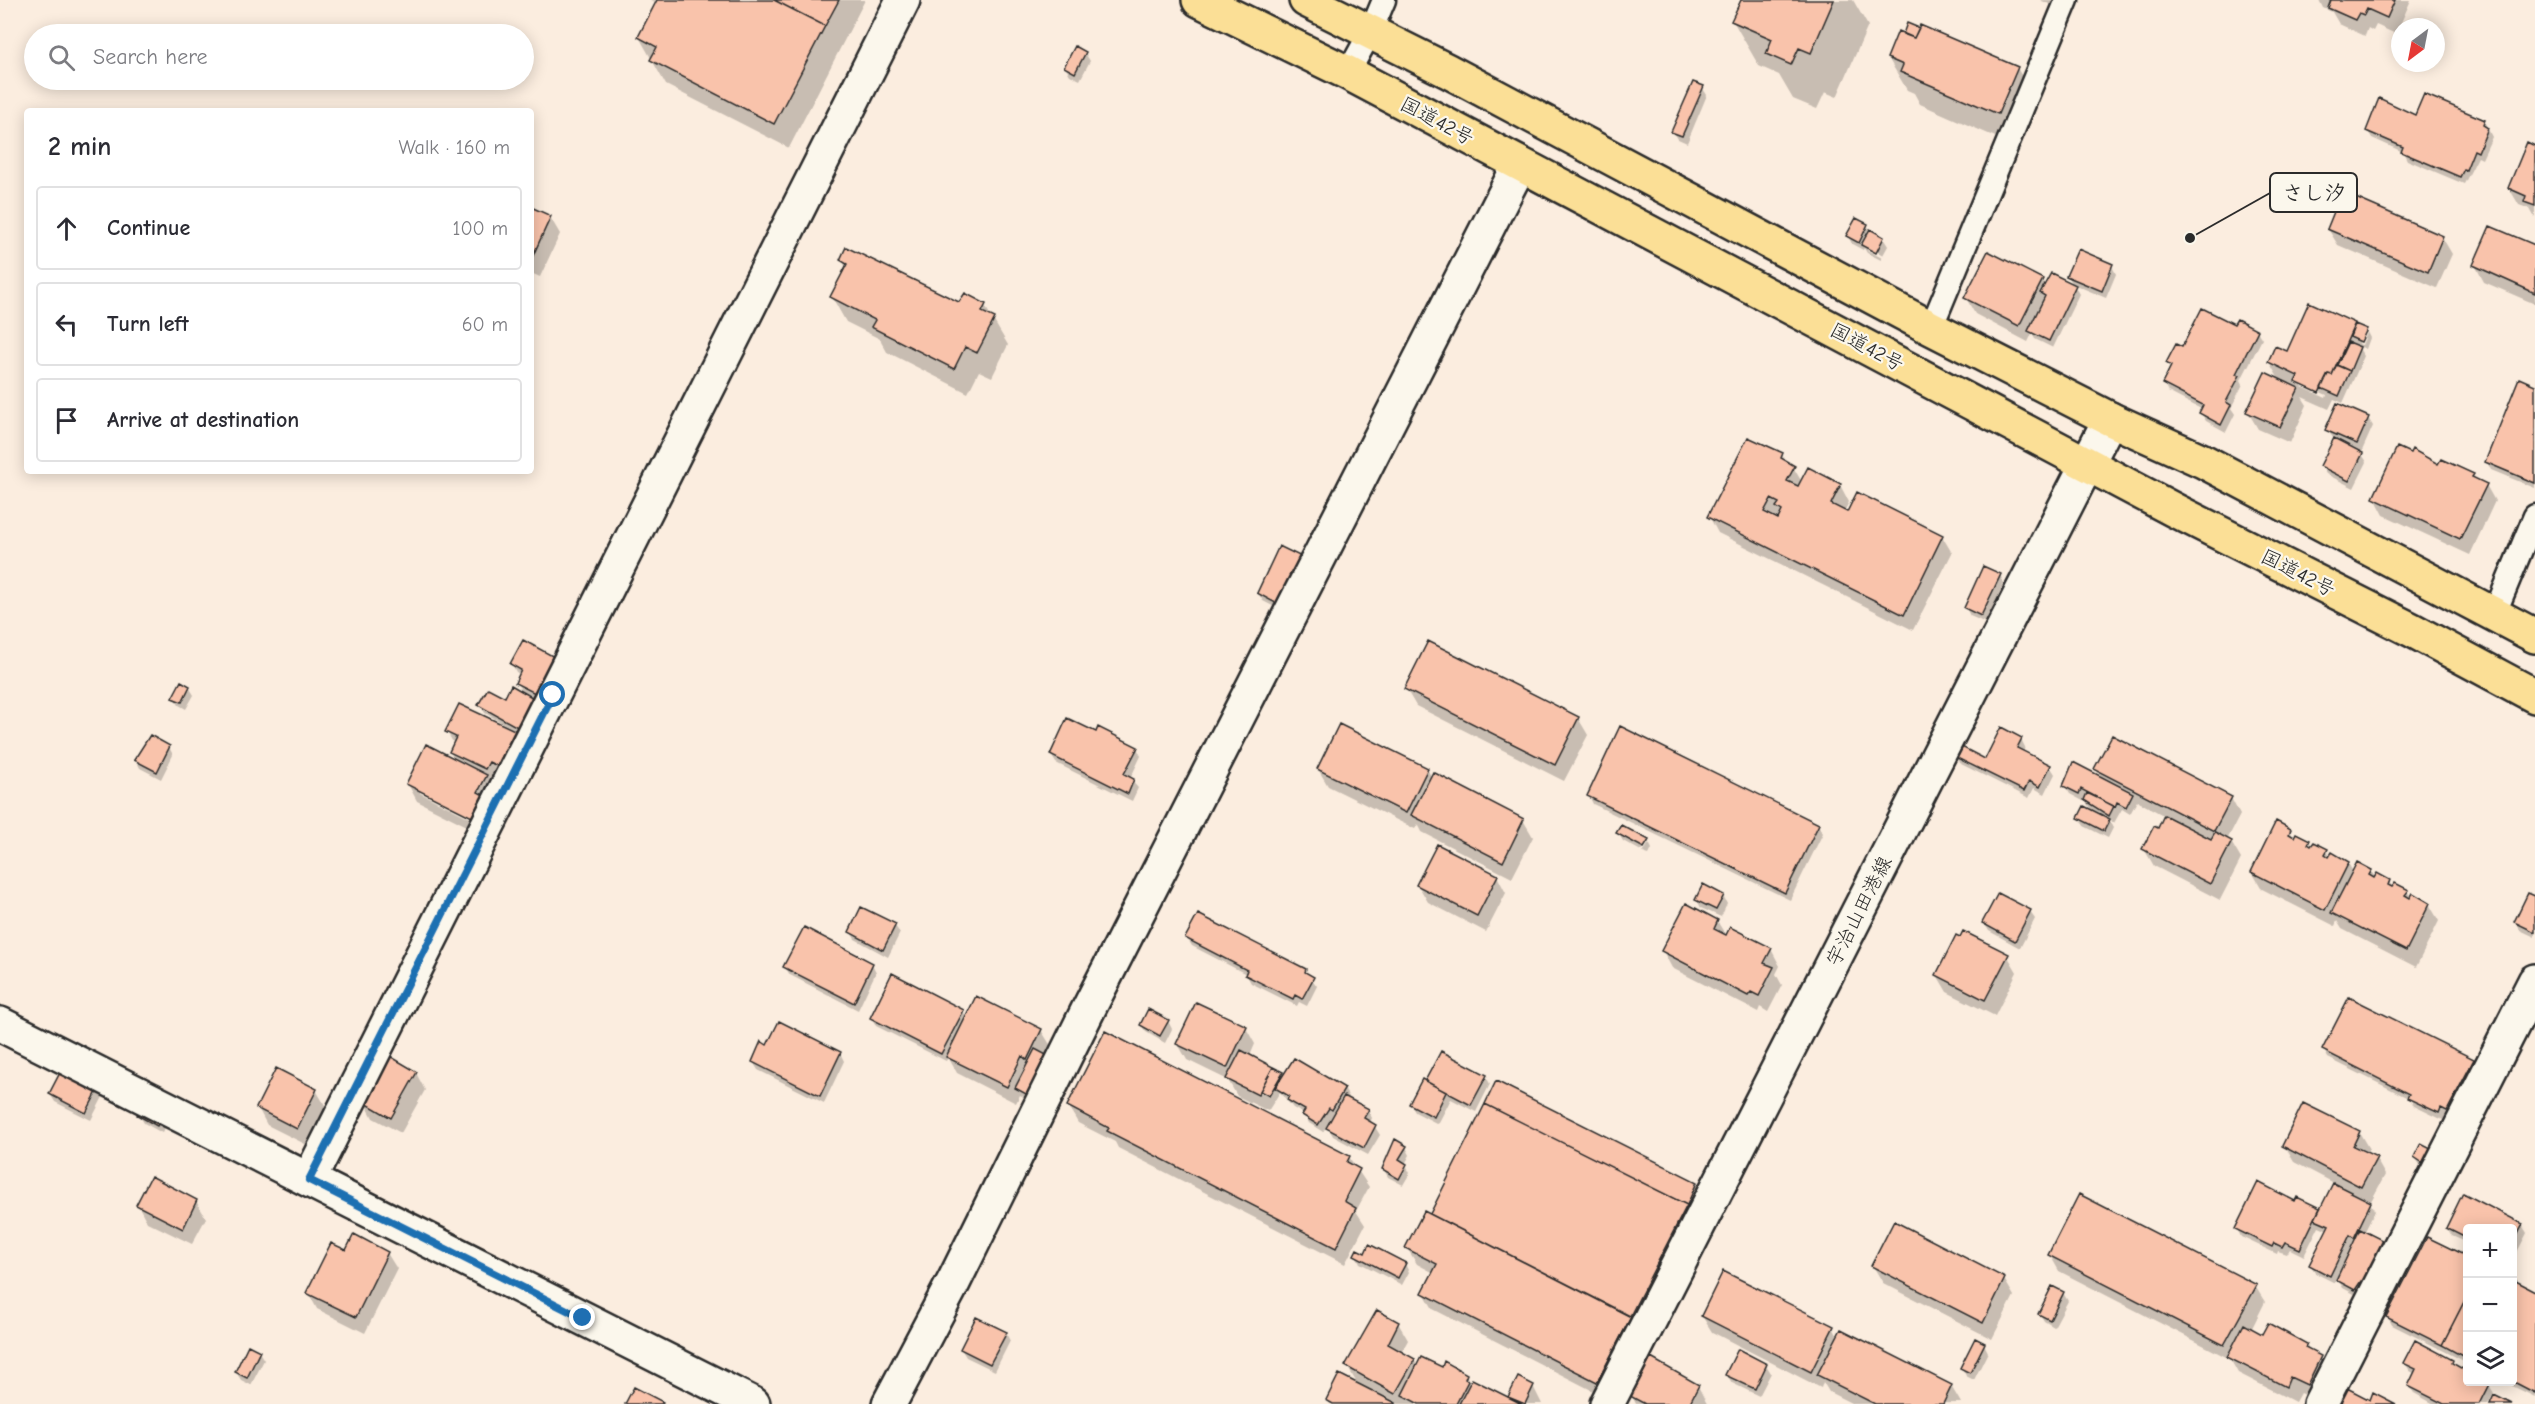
<!DOCTYPE html>
<meta charset="utf-8">
<style>
body{margin:0;font-family:"Comic Neue","Klee One",sans-serif;background:#f7f7f7;color:#2b2b33}
.controls{position:absolute;right:18px;bottom:18px;display:grid;overflow:hidden;border-radius:6px;box-shadow:0 3px 15px #0003}
.controls button{width:54px;height:54px;display:grid;place-items:center;padding:0;border:0;border-bottom:2px solid #e1e1e2;background:#fff;color:#2b2b33;font:30px sans-serif}
.compass{position:absolute;left:2391px;top:18px;width:54px;height:54px;border-radius:50%;background:#fff;box-shadow:0 3px 15px #0003;rotate:212deg}
.stop{position:absolute;width:18px;height:18px;margin:-14px;border:4px solid #1f6fb2;border-radius:50%;background:#fff}
.stop.end{background:#1f6fb2;border-color:#fff;box-shadow:0 2px 6px #0008}
.list{margin:0;padding:0;list-style:none}
h2{display:flex;justify-content:space-between;align-items:center;height:78px;margin:0;padding:0 24px;font-size:26px}
h2 small{font-size:20px;font-weight:400;color:#7c7c81}
.list li{display:grid;grid-template-columns:39px 1fr auto;gap:18px;align-items:center;box-sizing:border-box;height:84px;margin:0 12px 12px;padding:0 12px;border:2px solid #e1e1e2;border-radius:6px}
.list b{display:block;font-size:22px;white-space:nowrap}
.list em{font-size:20px;font-style:normal;color:#7c7c81}
.icon{flex:none;width:33px;height:33px;fill:none;stroke:currentColor;stroke-width:2;stroke-linecap:round;stroke-linejoin:round}
.map{position:relative;flex:none;width:2535px;height:1404px;overflow:hidden}
.search{position:absolute;background:#fff;box-shadow:0 3px 15px #0003;left:24px;top:24px;width:510px;height:66px;display:flex;align-items:center;gap:15px;box-sizing:border-box;padding:0 21px;border-radius:33px;color:#7c7c81;font-size:22px}
.panel{position:absolute;background:#fff;box-shadow:0 3px 15px #0003;left:24px;top:108px;width:510px;height:366px;border-radius:6px}
.map>svg:first-child{display:block}
.shadow{fill:#0003;fill-rule:evenodd}
.building{fill:#f9c3ab;stroke:#2b2b2b;stroke-width:1.5;fill-rule:evenodd}
.lines{fill:none;stroke-linecap:round;stroke-linejoin:round}
.service-casing{stroke:#2b2b2b;stroke-width:27}
.minor-casing{stroke:#2b2b2b;stroke-width:38}
.secondary-casing{stroke:#2b2b2b;stroke-width:38}
.trunk-casing{stroke:#2b2b2b;stroke-width:38}
.service{stroke:#fbf7ec;stroke-width:22}
.minor{stroke:#fbf7ec;stroke-width:33}
.secondary{stroke:#fbf7ec;stroke-width:33}
.trunk{stroke:#fbdf96;stroke-width:33}
.route{stroke:#1f6fb2;stroke-width:8}
.labels{text-anchor:middle;dominant-baseline:central;stroke-width:4.5;stroke-linejoin:round;paint-order:stroke}
.street-label{font-size:20px;fill:#2b2b2b;stroke:#fbf7ec}
.leader{fill:none;stroke:#2b2b2b;stroke-width:2}
.callout-dot{fill:#2b2b2b;stroke:#fbf7ec;stroke-width:2}
.callout{fill:#fbf7ec;stroke:#2b2b2b;stroke-width:2}
.callout-label{font-size:21px;text-anchor:middle;font-weight:bold;fill:#2b2b2b}
</style>
<div class="map">
<svg width="2535" height="1404" viewBox="0 0 2535 1404">
<rect width="100%" height="100%" fill="#fbeddf"/>
<filter id="ink" filterUnits="userSpaceOnUse"><feTurbulence type="fractalNoise" baseFrequency=".0167" numOctaves="2"/><feDisplacementMap in="SourceGraphic" scale="12" xChannelSelector="R" yChannelSelector="G"/><feConvolveMatrix kernelMatrix="1 2 1 2 8 2 1 2 1" color-interpolation-filters="sRGB"/></filter>
<g filter="url(#ink)">
<path class="shadow" d="M650 0H865L789 148 666 85 639 37 657 3Z
M1742 0H1853L1868 26 1837 97 1825 92 1817 109 1793 99 1779 75 1759 66 1733 21Z
M2040 0H2059L2056 7Z
M2319 0H2411L2396 34 2376 25 2373 31 2368 28 2365 36 2339 24 2332 12 2323 8Z
M1085 53 1090 61 1080 80 1070 75 1065 67Z
M1888 58 2017 68 2036 100 2016 146 1920 104 1914 93 1907 90Z
M1702 87 1707 95 1687 143 1678 139 1673 131Z
M2416 116 2484 121 2492 137 2482 159 2478 157 2464 184 2407 160 2403 152 2372 138 2367 130Z
M2535 148V218L2530 209 2519 205 2509 188Z
M531 209 550 217 560 234 540 277 531 273Z
M1867 225 1870 231 1883 238 1888 246 1883 255 1867 246V250L1882 258 1881 260 1867 253 1864 248 1863 250 1852 244 1848 236Z
M2328 229 2442 237 2452 254 2437 288 2338 245Z
M2535 247V304L2484 282 2475 265Z
M847 249 960 304 985 306 1008 345 992 377 979 371 968 393 887 352 880 339 846 322 832 297 847 269 842 260Z
M2112 266 2116 274 2106 298 2073 284 2079 294 2053 348 2035 339 2032 334 2028 342 1975 314 1966 298 2042 280 2045 287 2074 286 2068 276Z
M2354 324 2366 330 2370 338 2366 349 2361 347 2360 350 2364 356 2343 403 2334 399 2329 409 2302 397 2307 405 2290 443 2258 429 2248 412 2280 381 2269 362ZM2363 333H2367L2362 345 2359 344ZM2302 384 2327 395 2326 398 2302 387Z
M2235 326 2257 331 2262 339 2241 380 2243 384 2231 408 2235 414 2226 432 2206 421 2201 413 2203 410 2168 392 2164 384 2172 369 2168 363 2182 349Z
M2535 386V488L2491 470 2487 462Z
M2368 418 2373 426 2361 453 2367 462 2354 488 2326 474 2321 466 2335 440 2327 430Z
M1782 455 1787 464 1793 467 1802 482 1840 485 1849 502 1844 512 1942 536 1952 553 1913 630 1718 533 1709 516Z
M2439 466 2473 475 2476 480 2486 485 2495 501 2470 555 2384 515 2375 498Z
M1280 548 1290 615 1263 601 1258 593Z
M2000 575 2004 583 1986 623 1970 616 1966 608Z
M557 660 495 785 489 783 495 793 487 836 417 801 408 784 456 761 450 752 454 744 447 732 512 731 513 729 485 713 480 705 523 693 517 683 521 675 516 672 512 664ZM420 790 485 822 484 825 420 793Z
M189 687 194 695 186 709 179 705 174 698Z
M1406 689 1578 718 1588 735 1564 781 1416 706Z
M1096 734 1137 748 1141 756 1130 779 1138 788 1132 801 1056 763 1051 755Z
M2021 739 2025 747 2023 752 2050 766 2055 774 2045 794 2034 788 2029 798 1959 763 1955 755 1985 761Z
M169 747 173 755 161 779 140 768 136 760Z
M1318 769H1427L1432 778 1523 820 1533 837 1512 878 1422 832 1418 824 1415 829 1328 786Z
M2096 769 2231 798 2240 815 2227 840 2231 842 2241 859 2220 900 2154 866 2144 849 2158 831 2165 816 2137 801 2130 814 2122 809 2114 823 2108 819 2113 828 2108 838 2084 826 2080 818 2092 811 2084 799 2083 801 2070 794 2065 786 2102 778Z
M1589 796 1818 825 1823 833 1790 900 1593 804Z
M2290 831 2295 839 2309 841 2313 848 2327 850 2331 857 2332 854 2348 863 2353 872 2371 871 2376 879 2389 882 2393 888 2408 891 2412 898 2429 904 2439 921 2416 967 2342 929 2337 921 2335 926 2262 889 2252 872Z
M1618 833 1648 841 1652 849 1649 855 1643 853 1649 843H1645L1641 851 1623 841Z
M1497 876 1506 893 1486 932 1428 902 1418 885Z
M1723 896 1727 904 1721 917 1701 908 1697 900Z
M2535 897V937L2520 930 2516 922Z
M2030 912 2035 919 2020 948 1989 931 1984 923Z
M1717 921 1727 937 1771 949 1780 966 1776 974 1782 985 1768 1012 1760 1007 1758 1012 1672 968 1663 951Z
M895 926 900 933 888 957 855 939 850 931Z
M1187 938 1305 970 1317 986 1307 1006 1299 1002 1297 1006 1251 983 1246 974 1192 946Z
M2007 955 2017 972 1995 1016 1947 992 1937 975Z
M872 964 876 972 858 1010 790 975 785 967Z
M963 1011 967 1018 1041 1030 1051 1046 1046 1056 1043 1108 1020 1095 1016 1103 957 1073 948 1057 946 1061 876 1026 872 1018Z
M1168 1021 1172 1029 1165 1043 1146 1032 1141 1025Z
M1246 1028 1255 1044 1250 1056 1282 1073 1284 1077 1344 1089 1349 1097 1347 1099 1368 1110 1372 1118 1370 1123 1375 1127 1380 1135 1368 1155 1333 1136 1327 1125 1323 1132 1309 1123 1304 1114 1293 1108 1280 1092 1268 1111 1237 1096 1228 1080 1187 1060 1178 1044Z
M2324 1050 2472 1060 2477 1068 2452 1118 2446 1115 2443 1120 2414 1106 2410 1099 2328 1058Z
M840 1053 844 1061 824 1103 758 1070 753 1062Z
M64 1067 105 1093 91 1120 55 1102 50 1094Z
M416 1073 425 1090 401 1133 373 1118 364 1101Z
M1486 1076 1490 1084 1476 1112 1451 1099 1438 1124 1415 1112 1410 1104 1423 1081Z
M316 1090 326 1107 307 1145 267 1125 258 1108Z
M1068 1106 1349 1157 1369 1187 1356 1211 1365 1225 1345 1264 1118 1148 1115 1142 1078 1123Z
M139 1115 167 1124 162 1133 144 1123Z
M2359 1132 2369 1149 2366 1154 2376 1159 2385 1175 2370 1203 2375 1211 2364 1233 2383 1243 2388 1251 2360 1297 2343 1288 2337 1278 2335 1283 2315 1273 2311 1265 2328 1230 2319 1226 2304 1256 2290 1249 2287 1254 2278 1251 2277 1254 2241 1237 2237 1229 2296 1203 2298 1199 2321 1210 2334 1183 2294 1162 2284 1145Z
M1406 1147 1410 1155 1405 1164 1410 1173 1403 1185 1388 1177 1383 1168Z
M2430 1149 2435 1157 2428 1170 2420 1165 2415 1157Z
M1696 1183 1700 1191 1607 1398 1433 1309 1424 1293 1434 1273 1417 1264 1407 1248 1434 1218 1432 1214Z
M196 1201 206 1218 192 1244 147 1222 138 1205Z
M2522 1225 2527 1233 2512 1262V1228H2468V1243L2452 1236 2447 1228Z
M347 1252 387 1253 397 1269 365 1333 317 1309 308 1292Z
M1356 1255H1366L1405 1264 1409 1272 1402 1285 1360 1263Z
M2050 1255 2255 1286 2265 1302 2251 1330 2263 1336 2306 1345 2311 1353 2320 1357 2330 1374 2316 1401 2300 1393 2295 1402 2238 1373 2230 1359 2059 1271Z
M2468 1259V1363L2392 1325 2388 1317Z
M1873 1266 2004 1279 2014 1296 1992 1339 1883 1283Z
M2512 1282 2535 1293V1397L2504 1382H2512Z
M2063 1293 2068 1301 2054 1327 2044 1321 2040 1314Z
M1702 1316 1833 1327 1838 1337 1951 1386 1961 1403 1853 1404 1829 1392 1823 1382 1821 1388 1712 1332Z
M1398 1323 1408 1340 1401 1353 1414 1360 1418 1367 1443 1369 1466 1375 1471 1384 1508 1399 1518 1379 1533 1386 1542 1404H1330L1327 1400 1358 1385 1347 1366Z
M1006 1333 1010 1341 995 1371 966 1357 961 1349Z
M1984 1344 1988 1352 1974 1380 1966 1376 1962 1368Z
M259 1352 264 1360 251 1385 241 1380 236 1372Z
M2452 1361 2468 1382H2483L2489 1385 2494 1393 2488 1404H2434L2414 1393 2409 1386 2416 1374 2410 1371 2405 1363Z
M1766 1365 1771 1373 1759 1396 1732 1383 1727 1375Z
M1698 1386 1707 1404H1636L1632 1396Z"/>
<path class="building" d="M657 0H774L825 26 774 124 650 60 657 47 638 37Z
M774 0H839L825 26Z
M1741 0H1834L1811 53 1799 48 1791 65 1766 54 1772 39 1731 21Z
M2331 0H2395L2387 18 2367 9 2364 15 2359 13 2355 20 2328 8Z
M1907 23 1919 28 1914 38 1903 34Z
M1920 25 2018 67 1998 114 1900 72 1903 65 1887 58 1898 31 1914 38Z
M1075 46 1086 52 1075 73 1064 67Z
M1693 82 1704 86 1682 136 1671 132Z
M2424 94 2485 120 2483 125 2488 128 2478 152 2474 150 2466 170 2464 169 2460 177 2401 152 2403 147 2366 131 2379 98 2415 115Z
M2527 142 2535 146V206L2524 202 2526 196 2508 188Z
M2342 192 2443 236 2428 272 2327 229Z
M531 207 551 216 531 260Z
M1856 218 1868 224 1859 243 1846 236Z
M2490 226 2535 245V293L2473 265Z
M1870 229 1884 237 1876 253 1861 245Z
M846 247 959 302 965 293 986 304 982 312 995 318 977 353 965 347 954 369 871 327 875 320 830 297 847 264 840 260Z
M2078 249 2113 264 2102 291 2066 276Z
M1988 251 2043 279 2019 326 1964 298Z
M2051 273 2076 285 2049 341 2028 331 2045 296 2040 293Z
M2309 302 2355 323 2332 375 2328 374 2319 393 2295 382 2298 376 2268 362 2275 346 2287 351Z
M2202 308 2234 324 2237 319 2258 330 2236 374 2240 375 2226 402 2231 405 2221 425 2199 413 2203 405 2162 384 2171 366 2166 363 2176 344 2182 347Z
M2355 324 2367 329 2361 342 2350 337Z
M2348 342 2360 347 2350 371 2337 365Z
M2336 365 2350 371 2339 396 2321 388 2328 374 2332 375Z
M2265 372 2299 388 2280 427 2246 412Z
M2519 378 2535 385V483L2485 462Z
M2337 403 2369 417 2357 444 2325 430Z
M1748 437 1783 453 1781 458 1795 466 1787 481 1798 486 1808 467 1841 484 1831 504 1847 512 1857 492 1943 535 1904 615 1707 517ZM1771 499 1779 503 1776 507 1782 511 1778 519 1764 512Z
M2334 438 2363 453 2349 481 2320 466Z
M2397 447 2410 453 2412 449 2438 464 2441 459 2474 474 2472 477 2487 484 2460 539 2373 498Z
M1279 546 1308 560 1285 608 1257 593Z
M1983 566 2001 574 1981 616 1964 608Z
M523 640 558 659 539 695 515 683 521 670 510 664Z
M1428 641 1579 717 1555 765 1404 689Z
M181 681 190 686 182 702 172 698Z
M511 685 537 700 521 729 478 705 488 688 505 697Z
M459 704 523 734 505 770 489 762 485 769 449 752 456 737 445 732Z
M1067 718 1096 732 1098 727 1138 747 1124 774 1134 779 1128 794 1050 755Z
M1339 724 1428 768 1406 813 1317 769Z
M1620 726 1819 824 1785 893 1587 796Z
M2001 727 2022 738 2017 748 2051 765 2040 787 2029 781 2024 791 1953 756 1958 745 1985 759Z
M150 735 170 746 157 772 134 760Z
M2112 735 2232 797 2214 831 2094 769Z
M426 744 487 775 478 792 489 798 478 820 406 784Z
M2073 762 2133 793 2126 807 2117 802 2115 807 2081 789 2079 794 2063 786Z
M1433 772 1524 819 1503 862 1411 815Z
M2087 793 2114 806 2109 816 2084 800Z
M2084 806 2110 819 2104 831 2078 818Z
M2164 815 2211 839 2215 832 2232 841 2210 884 2142 849 2154 826 2158 828Z
M2276 821 2291 829 2289 834 2294 837 2296 833 2310 840 2308 844 2311 846 2314 842 2328 849 2325 854 2329 857 2332 852 2349 862 2325 910 2251 872Z
M1621 825 1649 840 1644 848 1616 833Z
M1437 844 1498 875 1477 916 1416 885Z
M2357 862 2372 870 2369 875 2374 878 2377 873 2390 880 2388 885 2392 887 2395 883 2409 890 2405 895 2410 898 2413 893 2430 903 2406 951 2331 913Z
M1703 884 1724 895 1716 910 1695 900Z
M1998 893 2031 910 2015 941 1982 923Z
M2528 893 2535 896V932L2514 922Z
M1686 903 1718 920 1714 929 1726 935 1730 927 1772 948 1764 963 1774 967 1759 996 1751 992 1748 996 1661 951Z
M861 907 896 924 883 950 849 932Z
M1198 914 1306 969 1305 972 1314 977 1302 999 1295 995 1293 999 1245 975 1247 970 1185 938Z
M804 927 873 963 854 1003 783 967Z
M1963 931 2009 954 1985 1000 1936 975 1956 935 1960 937Z
M892 973 964 1010 941 1054 870 1018Z
M976 996 1042 1029 1027 1060 1022 1056 1007 1087 946 1057Z
M2349 997 2474 1059 2447 1111 2441 1108 2439 1113 2407 1098 2409 1094 2322 1050Z
M1196 1002 1247 1026 1227 1068 1176 1044Z
M1148 1009 1169 1020 1160 1036 1140 1025Z
M779 1021 841 1052 820 1096 752 1062 761 1041 767 1045Z
M1105 1031 1350 1156 1347 1162 1360 1169 1344 1201 1356 1208 1336 1248 1107 1131 1109 1128 1067 1106Z
M1035 1049 1054 1059 1039 1101 1015 1088Z
M1241 1050 1273 1067 1258 1095 1226 1079Z
M1441 1051 1487 1075 1471 1105 1425 1081Z
M388 1055 417 1072 391 1118 362 1101Z
M1294 1058 1345 1088 1332 1110 1329 1108 1318 1125 1302 1115 1305 1110 1287 1100 1289 1096 1275 1088Z
M64 1065 101 1084 86 1113 49 1094Z
M1273 1067 1283 1072 1269 1096 1260 1091Z
M276 1068 317 1089 297 1129 256 1108Z
M1422 1079 1446 1092 1434 1117 1409 1104Z
M1496 1081 1697 1182 1687 1205 1485 1104Z
M1344 1096 1369 1109 1364 1118 1376 1125 1364 1148 1326 1128Z
M2303 1103 2360 1131 2353 1146 2377 1157 2361 1187 2282 1146Z
M143 1104 163 1115 157 1126 137 1115Z
M1485 1104 1687 1205 1630 1316 1430 1214Z
M1395 1139 1407 1146 1399 1159 1407 1164 1399 1179 1382 1169Z
M2421 1143 2431 1148 2423 1163 2414 1157Z
M151 1176 197 1200 183 1229 136 1205Z
M2258 1182 2295 1201 2297 1197 2320 1208 2300 1249 2285 1242 2282 1247 2274 1243 2272 1247 2235 1229Z
M2333 1183 2371 1202 2354 1238 2350 1235 2330 1276 2309 1265 2329 1225 2315 1219Z
M2463 1193 2523 1224 2512 1246V1228H2468V1239L2446 1228Z
M2079 1194 2257 1285 2224 1345 2048 1255Z
M1424 1211 1631 1317 1597 1382 1422 1293 1437 1264 1405 1248Z
M1894 1221 2005 1278 1983 1323 1871 1266Z
M2360 1229 2384 1241 2363 1283 2361 1281 2355 1290 2336 1280Z
M354 1234 388 1252 356 1317 306 1293 331 1243 346 1250Z
M2427 1237 2468 1257V1294L2442 1345 2386 1317Z
M1369 1244 1406 1263 1398 1278 1354 1255 1357 1249 1365 1253Z
M1723 1271 1834 1326 1811 1372 1701 1316Z
M2512 1279 2535 1291V1393L2512 1381Z
M2052 1286 2064 1292 2050 1320 2038 1314Z
M2468 1294V1359L2442 1345Z
M1377 1310 1399 1322 1388 1344 1415 1359 1395 1394 1345 1366Z
M976 1317 1007 1332 990 1364 960 1349Z
M2268 1323 2307 1344 2305 1348 2321 1356 2307 1385 2290 1377 2286 1387 2227 1357 2244 1324 2262 1334Z
M1841 1329 1952 1385 1943 1404H1875L1817 1375Z
M1975 1338 1985 1343 1970 1373 1960 1368Z
M2415 1340 2453 1360 2452 1363 2468 1372V1382H2486L2490 1384 2480 1404H2444L2408 1386 2416 1369 2403 1363Z
M248 1345 260 1351 247 1378 235 1372Z
M1738 1349 1767 1364 1755 1389 1725 1375Z
M1421 1357 1442 1367 1444 1361 1467 1374 1465 1379 1468 1381 1456 1404H1419L1402 1395Z
M1651 1358 1699 1385 1689 1404H1645L1630 1396Z
M1339 1374 1396 1403V1404H1333L1326 1400Z
M1518 1377 1534 1385 1525 1404 1508 1397Z
M1472 1379 1522 1404H1459Z
M634 1387 663 1402 662 1404H625Z
M2347 1388 2370 1400 2373 1392 2396 1404H2339Z
M2494 1395 2512 1404H2490Z"/>
<g class="lines">
<g class="service-casing">
<path id="service" d="M1348 73 1371 31 1384 0
M1931 328 2067 0
M2494 615 2535 516"/>
</g>
<g class="minor-casing">
<path id="minor" d="M0 1024 753 1404
M309 1180 903 0
M889 1404 954 1281 1088 1010 1519 166
M2320 1404 2535 981"/>
</g>
<g class="secondary-casing">
<path id="secondary" d="M1607 1404 2110 419"/>
</g>
<g class="trunk-casing">
<path id="trunk" d="M1199 0 1348 73 2176 511 2412 630 2535 696
M1306 0 1448 71 1931 328 2110 419 2203 461 2535 636"/>
</g>
<use href="#service" class="service"/>
<use href="#minor" class="minor"/>
<use href="#secondary" class="secondary"/>
<use href="#trunk" class="trunk"/>
</g>
</g>
<g class="lines" filter="url(#ink)">
<path class="route" d="M553 695 309 1180 583 1318"/>
</g>
<g class="labels">
<g class="street-label">
<text transform="translate(1437 121) rotate(28)">国道42号</text>
<text transform="translate(1867 347) rotate(28)">国道42号</text>
<text transform="translate(2298 573) rotate(27)">国道42号</text>
<text transform="translate(1859 911) rotate(-63)">宇治山田港線</text>
</g>
</g>
<path class="leader" d="M2190 238L2270 193"/>
<circle class="callout-dot" cx="2190" cy="238" r="6"/>
<rect class="callout" x="2270" y="173" width="87" height="39" rx="6"/>
<g class="callout-label">
<text x="2314" y="200">さし汐</text>
</g>
</svg>
<div class="controls">
<button>+</button>
<button>−</button>
<button><svg class="icon" aria-label="layers" viewBox="0 0 24 24"><path d="M12 4l9 5-9 5-9-5zM3 14l9 5 9-5"/></svg></button>
</div>
<svg class="compass" viewBox="-18 -18 36 36"><path d="M0-13l5 13h-10z" fill="#e53935"/><path d="M0 13l5-13h-10z" fill="#7c7c81"/></svg>
<div class="stop" style="left:553px;top:695px"></div>
<div class="stop end" style="left:583px;top:1318px"></div>
<div class="search"><svg class="icon" aria-label="search" viewBox="0 0 24 24"><circle cx="10" cy="10" r="6"/><path d="M15 15l6 6"/></svg>Search here</div>
<section class="panel">
<h2>2 min<small>Walk · 160 m</small></h2>
<ul class="list">
<li><svg class="icon" aria-label="ahead" viewBox="0 0 24 24"><path d="M12 20V5M6 11l6-6 6 6"/></svg><div><b>Continue</b></div><em>100 m</em></li>
<li><svg class="icon" aria-label="left" viewBox="0 0 24 24"><path d="M17 20v-9H6M10 6l-5 5 5 5"/></svg><div><b>Turn left</b></div><em>60 m</em></li>
<li><svg class="icon" aria-label="arrive" viewBox="0 0 24 24"><path d="M6 21V4h12l-3 4 3 4H6"/></svg><div><b>Arrive at destination</b></div></li>
</ul>
</section>
</div>
